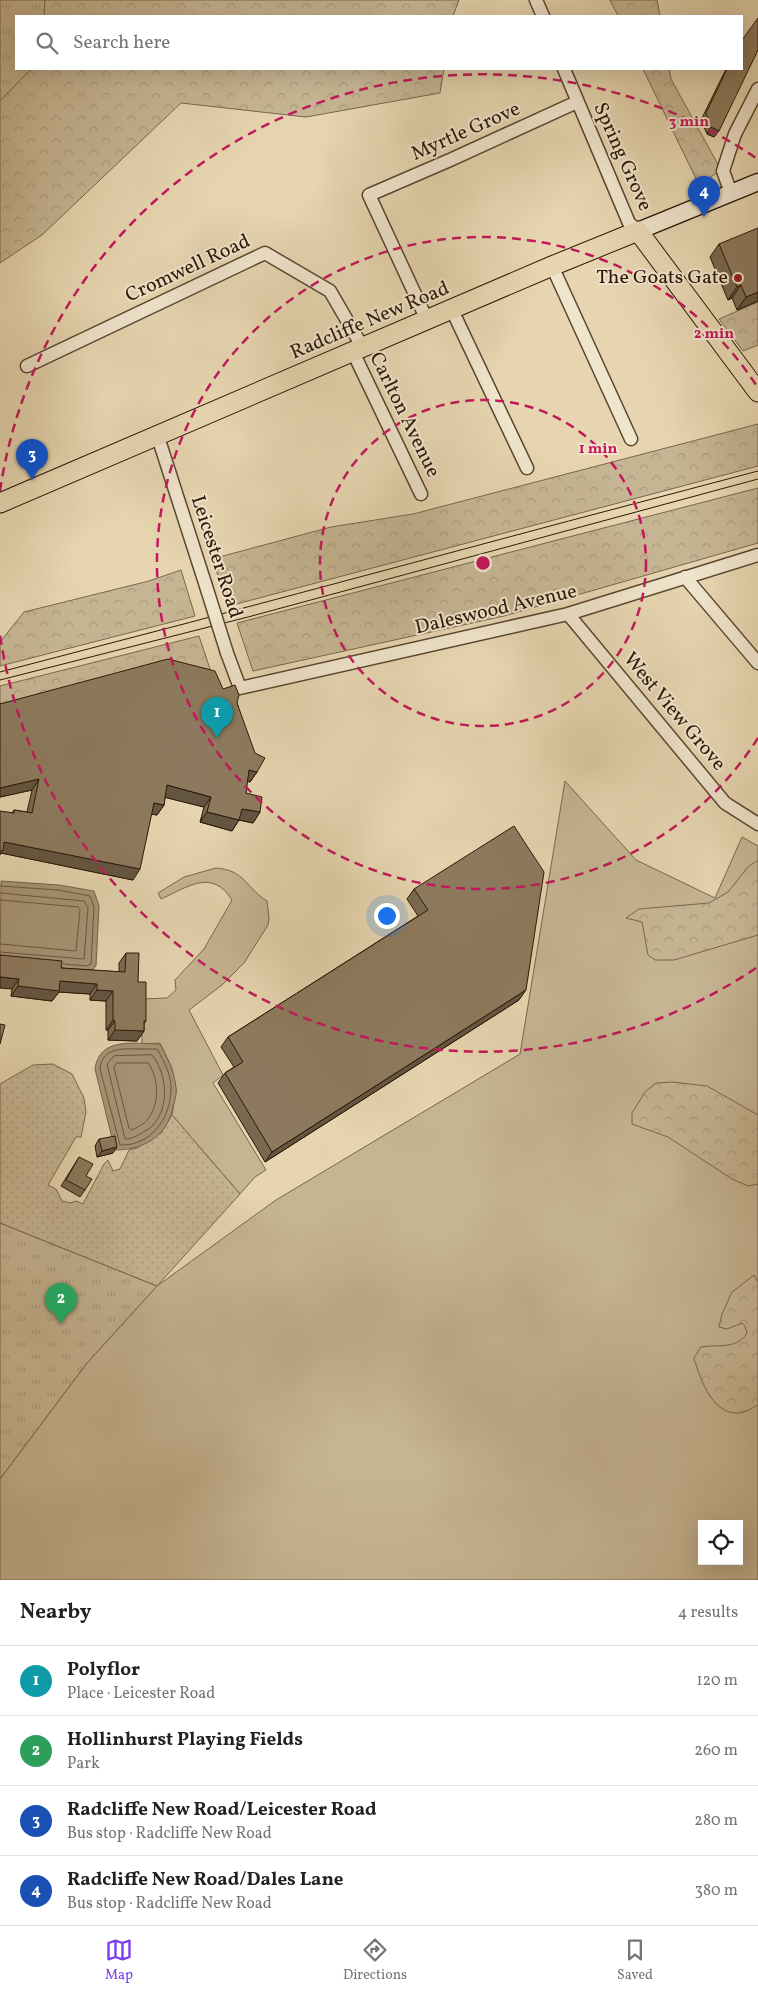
<!DOCTYPE html>
<meta charset="utf-8">
<style>
body{margin:0;font-family:Vollkorn,serif;background:#f2f2f2;color:#202124}
.controls{position:absolute;right:15px;bottom:15px;display:grid;overflow:hidden;border-radius:0px;box-shadow:0 5px 20px #0002}
.controls button{width:45px;height:45px;display:grid;place-items:center;padding:0;border:0;border-bottom:1px solid #e0e0e0;background:#fff;color:#202124;font:25px sans-serif}
.you{position:absolute;left:386px;top:915px;width:18px;height:18px;margin:-12px;border:4px solid #fff;border-radius:50%;background:#1a73e8;box-shadow:0 0 0 8px #1a73e833}
.badge{display:grid;place-items:center;width:32px;height:32px;border-radius:50%;background:#7c3aed;color:#fff;font-size:16px;font-weight:700}
.pin{position:absolute;translate:-50% -41px;filter:drop-shadow(0 1px 2px #0008)}
.pin::after{content:'';position:absolute;top:26px;width:18px;height:15px;background:inherit;clip-path:polygon(0 0,100% 0,50% 100%)}
.list{margin:0;padding:0;list-style:none}
h2{display:flex;justify-content:space-between;align-items:center;height:65px;margin:0;padding:0 20px;font-size:21px}
h2 small{font-size:16px;font-weight:400;color:#757577}
.list li{display:grid;grid-template-columns:32px 1fr auto;gap:15px;align-items:center;box-sizing:border-box;height:70px;padding:0 20px;border-top:1px solid #e0e0e0}
.list b{display:block;font-size:19px;white-space:nowrap}
.list p{margin:0;font-size:16px;white-space:nowrap;color:#757577}
.list em{font-size:16px;font-style:normal;color:#757577}
.icon{flex:none;width:28px;height:28px;fill:none;stroke:currentColor;stroke-width:2;stroke-linecap:round;stroke-linejoin:round}
.map{position:relative;flex:none;width:758px;height:1580px;overflow:hidden}
.search{position:absolute;background:#fff;box-shadow:0 5px 20px #0002;left:15px;right:15px;top:15px;height:55px;display:flex;align-items:center;gap:12px;box-sizing:border-box;padding:0 18px;border-radius:0px;color:#757577;font-size:19px}
.sheet{height:345px;background:#fff}
nav{display:flex;justify-content:space-around;align-items:center;box-sizing:border-box;height:70px;border-top:1px solid #e0e0e0;background:#fff;font-size:14px;color:#757577}
nav a{display:grid;justify-items:center;gap:2px}
nav .on{color:#7c3aed}
.map>svg:first-child{display:block}
.grass{fill:#c6b593;stroke:#79664c;fill-rule:evenodd}
.forest{fill:url(#forest-crowns);stroke:#79664c}
.park{fill:url(#park-tufts);stroke:#79664c}
.garden{fill:url(#garden-dots);stroke:#79664c}
.water{fill:#a79476;stroke:#766249}
.lines{fill:none;stroke-linecap:round;stroke-linejoin:round}
.shore{stroke:#6a563e;stroke-width:1}
.street-casing{stroke:#5a4630;stroke-width:15}
.secondary-casing{stroke:#2c1706;stroke-width:19}
.primary-casing{stroke:#2c1706;stroke-width:21}
.street{stroke:#efe4cc;stroke-width:12}
.secondary{stroke:#efe4cc;stroke-width:16}
.primary{stroke:#e6d5b0;stroke-width:19}
.tram{stroke:#2c1706;stroke-width:1}
.street-bridge-casing{stroke:#5a4630;stroke-width:15;stroke-linecap:butt}
.street-bridge{stroke:#efe4cc;stroke-width:12}
.wall{fill:#796951;stroke:#2c1706}
.shaded-wall{fill:#635542;stroke:#2c1706}
.building{fill:#8d7a5e;stroke:#2c1706}
.ring{fill:none;stroke:#c2185b;stroke-width:2.5;stroke-dasharray:9 6}
.poi-dot{fill:#8f2418;stroke:#efe4cc;stroke-width:2}
.labels{text-anchor:middle;dominant-baseline:central;stroke-width:4;stroke-linejoin:round;paint-order:stroke}
.street-label{font-size:20px;fill:#2c1706;stroke:#efe4cc}
.poi-label{font-size:20px;fill:#2c1706;stroke:#efe4cc;text-anchor:end}
.centre{fill:#c2185b;stroke:#efe4cc;stroke-width:2.5}
.ring-label{font-size:15px;text-anchor:middle;font-weight:bold;fill:#c2185b;stroke:#efe4cc;stroke-width:4;stroke-linejoin:round;paint-order:stroke}
</style>
<div class="map">
<svg width="758" height="1580" viewBox="0 0 758 1580">
<defs>
<pattern id="forest-crowns" width="20" height="18" patternUnits="userSpaceOnUse" patternTransform="scale(1.25)"><rect width="20" height="18" fill="#c6b593"/><path d="M2 6a3 3 0 1 1 6 0M12 15a3 3 0 1 1 6 0" fill="none" stroke="#aa9b7d"/></pattern>
<pattern id="park-tufts" width="24" height="20" patternUnits="userSpaceOnUse" patternTransform="scale(1.25)"><rect width="24" height="20" fill="#c6b593"/><path d="M3 7l-1-3M5 7V3M7 7l1-3M15 17l-1-3M17 17v-4M19 17l1-3" fill="none" stroke="#aa9b7d"/></pattern>
<pattern id="garden-dots" width="8" height="8" patternUnits="userSpaceOnUse" patternTransform="scale(1.25)"><rect width="8" height="8" fill="#c6b593"/><path d="M2 2h.1M6 6h.1" fill="none" stroke="#aa9b7d" stroke-width="1.8" stroke-linecap="round"/></pattern>
</defs>
<rect width="100%" height="100%" fill="#e6d5b0"/>
<filter id="stains"><feTurbulence type="fractalNoise" baseFrequency=".004" numOctaves="4"/><feColorMatrix values="0 0 0 0 .2 0 0 0 0 .09 0 0 0 0 .02 0 0 0 .5 -.17"/></filter>
<radialGradient id="worn" r=".72"><stop offset=".6" stop-color="#630" stop-opacity="0"/><stop offset="1" stop-color="#630" stop-opacity=".3"/></radialGradient>
<path class="grass" d="M565 781 636 860 715 898 742 837 758 846V1580H0V1479L87 1363 157 1286 276 1200 520 1054ZM702 1524H739V1561H702Z
M216 868C245 870 246 888 267 901L269 918 268 925 244 963 222 985 189 1010 223 1075 213 1083 266 1170 255 1177 240 1194 172 1115 176 1091 172 1068 160 1043 142 1044V999L167 998 176 990 175 980 204 949 232 900C212 868 188 887 161 899L158 893 184 877Z"/>
<path class="forest" d="M0 0H459L453 16H16V69H444L440 93 306 117 181 103 42 235 0 263Z
M610 0H657L660 16H618Z
M643 69H669L671 79 721 170 699 185Z
M758 302V345L743 351 719 319Z
M758 424V466L229 606 212 559 331 527 413 514Z
M758 488V543L504 616 253 671 237 623Z
M181 570 195 616 0 666V642L24 612 149 581Z
M199 636 213 678 0 711V686Z
M758 860V935L674 960H655L648 955 642 922 626 918 639 909 709 903 728 892 748 867Z
M672 1082 707 1086 758 1115V1184L748 1186 732 1179 668 1137 632 1124V1113L645 1092 656 1083Z
M754 1275 758 1282V1405C754 1407 748 1411 744 1412 714 1420 700 1379 694 1358L701 1347C717 1344 737 1350 747 1333L745 1326 742 1323 727 1329 719 1327 722 1314 732 1292Z"/>
<path class="park" d="M0 0H45L44 16H16V69H31L0 101Z
M0 1223 157 1286 87 1363 0 1479Z"/>
<path class="garden" d="M53 1064 72 1074 84 1098 86 1112 81 1137H76L48 1185 56 1189 62 1201 70 1203 76 1201 83 1204 104 1164 108 1160 113 1171 120 1169 129 1150 137 1148 161 1133 172 1115 240 1194 157 1286 0 1223V1084L33 1065Z"/>
<path class="water" d="M1 881 59 885 94 891 99 906 96 966 90 972 0 963Z
M160 1044C167 1058 174 1071 176 1087 177 1093 175 1100 173 1106 168 1136 144 1150 115 1150L95 1069C99 1036 136 1044 160 1044Z"/>
<g class="lines">
<path class="shore" d="M0 886 58 890 90 896 94 907 91 964 87 966 63 964
M0 893 84 901 88 908 84 959 0 952
M0 900 78 907 80 910 76 951 0 944
M142 1049H157C164 1061 172 1076 171 1090 170 1119 151 1146 120 1145L100 1069C102 1046 124 1049 142 1049Z
M152 1055C167 1073 170 1107 153 1125 150 1129 144 1131 140 1134 135 1137 131 1139 125 1139L107 1064 114 1056Z
M117 1063H148C159 1078 160 1103 148 1119 145 1124 137 1127 132 1130L129 1128 114 1068Z"/>
<g class="street-casing">
<path id="street" d="M536 0 543 16
M564 69 629 223 638 231
M731 193 723 171 735 134 758 89
M552 266 631 439
M452 310 527 468
M427 320 369 195 450 160 577 102
M353 352 421 494
M27 366 265 253 330 291 363 348
M158 437 205 583
M685 577 758 663
M568 614 725 803 758 824
M227 653 240 688 568 614 758 555"/>
</g>
<g class="secondary-casing">
<path id="secondary" d="M638 231 758 182"/>
</g>
<g class="primary-casing">
<path id="primary" d="M0 503 552 266 638 231 758 392"/>
</g>
<use href="#street" class="street"/>
<use href="#secondary" class="secondary"/>
<use href="#primary" class="primary"/>
<path class="tram" d="M0 672C253 607 505 537 758 471
M0 680 248 617 758 479"/>
<g class="street-bridge-casing">
<path id="street-bridge" d="M205 583 227 653"/>
</g>
<use href="#street-bridge" class="street-bridge"/>
</g>
<path class="wall" d="M756 53 714 137 707 134 701 120 726 69H742Z
M719 244 758 301 737 310 732 298 728 300 710 257Z
M223 689 237 703 257 772 250 782 247 781 246 793 260 812 253 823 239 820 232 831 200 822 204 807 165 797 164 805 157 815 151 814 133 880 1 853 12 813 14 810 27 812 32 790 0 797V704Z
M414 889 519 1000 265 1162 218 1083 225 1073 234 1067 221 1047 228 1037 418 916 407 899Z
M126 953 138 982 144 1024V1031L137 1041 108 1040V1030H106V1001L90 1000V994L59 992 52 1001 11 996 12 989 0 955 61 968 119 972V963Z
M99 1139 113 1153 97 1157 95 1146Z
M79 1157 85 1190 80 1197 61 1186Z"/>
<path class="shaded-wall" d="M711 127 719 131 714 137 707 134Z
M741 285 732 298 728 300 737 287Z
M758 292V301L737 310 746 297Z
M249 770 257 772 250 782 242 780Z
M39 779 32 790 0 797V788Z
M167 785 211 797 204 807 159 796Z
M154 803 164 805 157 815 146 813Z
M242 809 260 812 253 823 235 819Z
M207 812 239 820 232 831 200 822Z
M4 842 140 869 133 880 1 853 0 855V848Z
M0 977 19 979 12 989 0 988Z
M60 981 97 984 90 994 59 992 52 1001 11 996 18 986Z
M97 990 113 991 106 1001 90 1000Z
M526 990 519 1000 265 1162 272 1152Z
M113 1020 115 1021 108 1030H106Z
M144 1021H146L139 1031H144L137 1041 108 1040 115 1030Z
M117 1147 113 1153 97 1157 102 1151Z"/>
<path class="building" d="M758 18V50L719 131 711 127 706 113 727 69H742V40Z
M758 228V292L746 297 741 285 737 287 719 244Z
M168 659 215 671 223 689 235 685 239 695 237 703 255 753 265 758 257 772 249 770 246 793 262 797 260 812 242 809 239 820 207 812 211 797 167 785 164 805 154 803 140 869 4 842 3 851H0V811L14 813V810L32 813 39 779 0 788V704Z
M514 826 544 872 526 990 272 1152 225 1073 243 1062 228 1037 428 910 414 889Z
M126 953H139L138 982H146V1021H144V1031L115 1030V1021L113 1020V991L97 990V984L60 981 59 991 18 986 19 979 0 977V955L62 961 61 968 125 972Z
M0 1024 5 1025 0 1044Z
M115 1136 117 1147 102 1151 99 1139Z
M79 1157 93 1164 86 1176 92 1179 85 1190 66 1180Z"/>
<g class="ring">
<circle cx="483" cy="563" r="163"/>
<path d="M758 738A326 326 0 1 1 758 388"/>
<path d="M756 968A488 488 0 0 1 0 635M0 491A488 488 0 0 1 756 158"/>
</g>
<circle class="poi-dot" cx="738" cy="278" r="5"/>
<g class="labels">
<g class="street-label">
<text transform="translate(466 132) rotate(-24)">Myrtle Grove</text>
<text transform="translate(622 157) rotate(66)">Spring Grove</text>
<text transform="translate(188 269) rotate(-25)">Cromwell Road</text>
<text transform="translate(370 321) rotate(-23)">Radcliffe New Road</text>
<text transform="translate(404 415) rotate(64)">Carlton Avenue</text>
<text transform="translate(216 557) rotate(72)">Leicester Road</text>
<text transform="translate(496 610) rotate(-13)">Daleswood Avenue</text>
<text transform="translate(674 712) rotate(50)">West View Grove</text>
</g>
<g class="poi-label">
<text x="728" y="278">The Goats Gate</text>
</g>
</g>
<circle cx="483" cy="563" r="8" class="centre"/>
<g class="ring-label">
<text x="689" y="126">3 min</text>
<text x="714" y="338">2 min</text>
<text x="598" y="453">1 min</text>
</g>
<rect width="100%" height="100%" filter="url(#stains)"/>
<rect width="100%" height="100%" fill="url(#worn)"/>
</svg>
<div class="controls">
<button><svg class="icon" aria-label="locate" viewBox="0 0 24 24"><circle cx="12" cy="12" r="6"/><path d="M12 2v4M12 18v4M2 12h4M18 12h4"/></svg></button>
</div>
<div class="you"></div>
<div class="pin badge" style="left:217px;top:738px;background:#0f9aa8">1</div>
<div class="pin badge" style="left:61px;top:1324px;background:#2e9e5b">2</div>
<div class="pin badge" style="left:32px;top:480px;background:#1a4fb4">3</div>
<div class="pin badge" style="left:704px;top:217px;background:#1a4fb4">4</div>
<div class="search"><svg class="icon" aria-label="search" viewBox="0 0 24 24"><circle cx="10" cy="10" r="6"/><path d="M15 15l6 6"/></svg>Search here</div>
</div>
<section class="sheet">
<h2>Nearby<small>4 results</small></h2>
<ul class="list">
<li><span class="badge" style="background:#0f9aa8">1</span><div><b>Polyflor</b><p>Place · Leicester Road</p></div><em>120 m</em></li>
<li><span class="badge" style="background:#2e9e5b">2</span><div><b>Hollinhurst Playing Fields</b><p>Park</p></div><em>260 m</em></li>
<li><span class="badge" style="background:#1a4fb4">3</span><div><b>Radcliffe New Road/Leicester Road</b><p>Bus stop · Radcliffe New Road</p></div><em>280 m</em></li>
<li><span class="badge" style="background:#1a4fb4">4</span><div><b>Radcliffe New Road/Dales Lane</b><p>Bus stop · Radcliffe New Road</p></div><em>380 m</em></li>
</ul>
</section>
<nav>
<a class="on"><svg class="icon" aria-label="map" viewBox="0 0 24 24"><path d="M3 6l6-2 6 2 6-2v14l-6 2-6-2-6 2zM9 4v14M15 6v14"/></svg>Map</a>
<a><svg class="icon" aria-label="directions" viewBox="0 0 24 24"><path d="M12 3l9 9-9 9-9-9zM9 14v-3h6M13 9l2 2-2 2"/></svg>Directions</a>
<a><svg class="icon" aria-label="saved" viewBox="0 0 24 24"><path d="M7 4h10v16l-5-4-5 4z"/></svg>Saved</a>
</nav>
